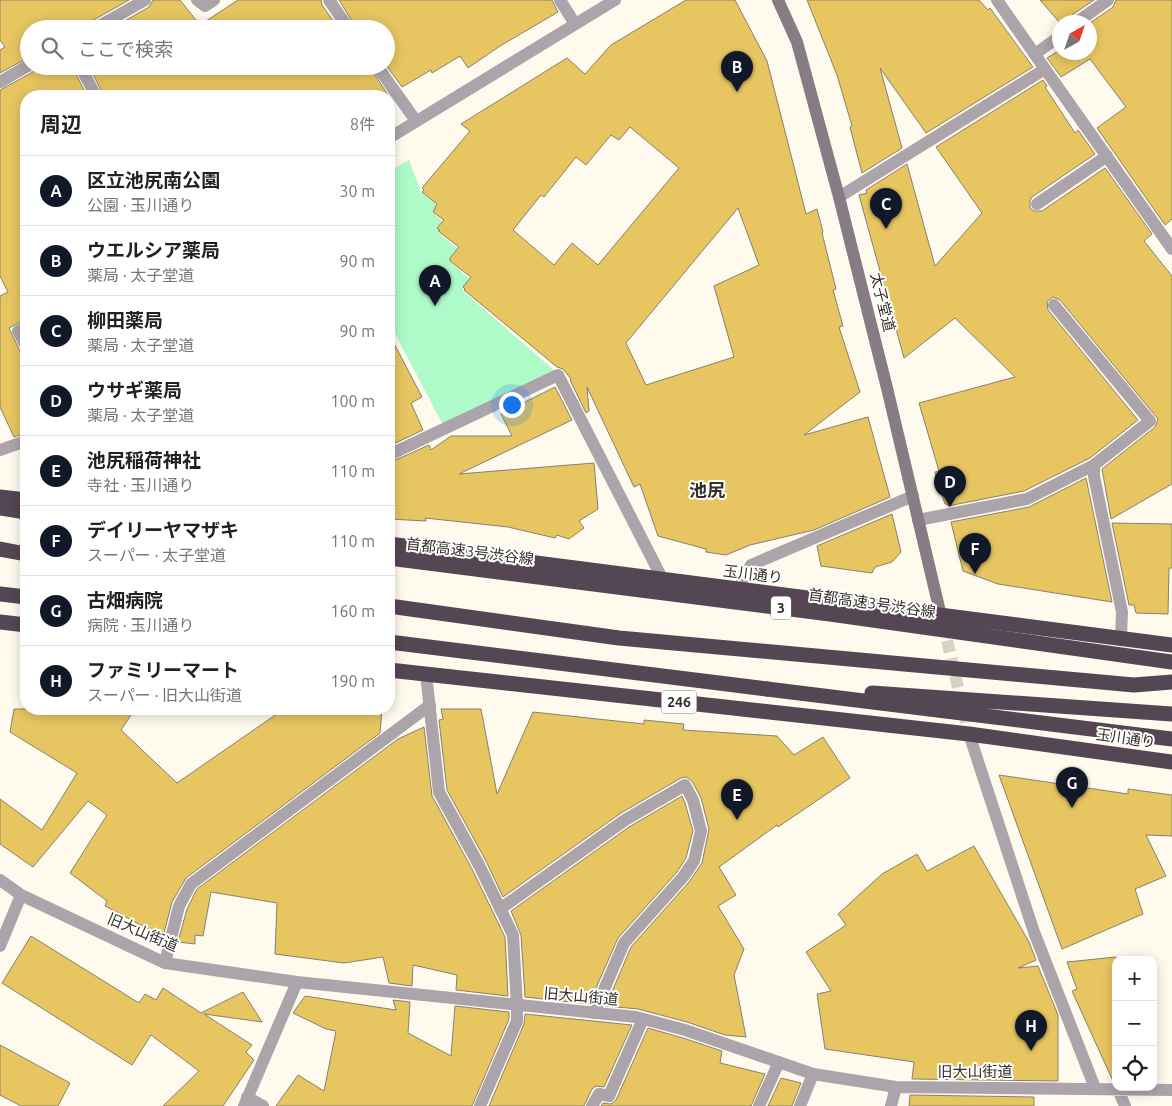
<!DOCTYPE html>
<html lang="ja">
<meta charset="utf-8">
<style>
body{margin:0;font-family:Ubuntu,"Noto Sans JP",sans-serif;background:#f6f6f6;color:#222}
.controls{position:absolute;right:15px;bottom:15px;display:grid;overflow:hidden;border-radius:10px;box-shadow:0 2px 12px #0003}
.controls button{width:45px;height:45px;display:grid;place-items:center;padding:0;border:0;border-bottom:1px solid #e0e0e0;background:#fff;color:#222;font:25px sans-serif}
.compass{position:absolute;left:1052px;top:15px;width:45px;height:45px;border-radius:50%;background:#fff;box-shadow:0 2px 12px #0003;rotate:40deg}
.you{position:absolute;left:511px;top:404px;width:18px;height:18px;margin:-12px;border:4px solid #fff;border-radius:50%;background:#1a73e8;box-shadow:0 0 0 8px #1a73e833}
.badge{display:grid;place-items:center;width:32px;height:32px;border-radius:50%;background:#111827;color:#fff;font-size:16px;font-weight:700}
.pin{position:absolute;translate:-50% -41px;filter:drop-shadow(0 1px 2px #0008)}
.pin::after{content:'';position:absolute;top:26px;width:18px;height:15px;background:inherit;clip-path:polygon(0 0,100% 0,50% 100%)}
.list{margin:0;padding:0;list-style:none}
h2{display:flex;justify-content:space-between;align-items:center;height:65px;margin:0;padding:0 20px;font-size:21px}
h2 small{font-size:16px;font-weight:400;color:#767676}
.list li{display:grid;grid-template-columns:32px 1fr auto;gap:15px;align-items:center;box-sizing:border-box;height:70px;padding:0 20px;border-top:1px solid #e0e0e0}
.list b{display:block;font-size:19px;white-space:nowrap}
.list p{margin:0;font-size:16px;white-space:nowrap;color:#767676}
.list em{font-size:16px;font-style:normal;color:#767676}
.icon{flex:none;width:28px;height:28px;fill:none;stroke:currentColor;stroke-width:2;stroke-linecap:round;stroke-linejoin:round}
.map{position:relative;flex:none;width:1172px;height:1106px;overflow:hidden}
.search{position:absolute;background:#fff;box-shadow:0 2px 12px #0003;left:20px;top:20px;width:375px;height:55px;display:flex;align-items:center;gap:12px;box-sizing:border-box;padding:0 18px;border-radius:28px;color:#767676;font-size:19px}
.panel{position:absolute;background:#fff;box-shadow:0 2px 12px #0003;left:20px;top:90px;width:375px;height:625px;border-radius:20px}
.map>svg:first-child{display:block}
.green{fill:#aefac8}
.building{fill:#e7c561;stroke:#87806e;fill-rule:evenodd}
.lines{fill:none;stroke-linecap:round;stroke-linejoin:round}
.secondary-tunnel{stroke:#d5d2c6;stroke-width:12;stroke-dasharray:12 6;stroke-linecap:butt}
.lane{stroke:#aca4ab;stroke-width:12}
.street{stroke:#aca4ab;stroke-width:12}
.secondary{stroke:#877c85;stroke-width:12}
.highway{stroke:#554653;stroke-width:15}
.highway-bridge{stroke:#554653;stroke-width:15}
.labels{text-anchor:middle;dominant-baseline:central;stroke-width:4;stroke-linejoin:round;paint-order:stroke}
.shield{fill:#fff;stroke:#706e68;stroke-width:1}
.shield-label{font-size:14px;font-weight:bold;fill:#333028}
.street-label{font-size:15px;fill:#333028;stroke:#fff}
.quarter-label{font-size:18px;font-weight:bold;fill:#333028;stroke:#fff}
</style>
<div class="map">
<svg width="1172" height="1106" viewBox="0 0 1172 1106">
<rect width="100%" height="100%" fill="#fefaed"/>
<path class="green" d="M409 160 421 192 437 205 432 212 443 222 437 232 458 249 449 261 470 279 462 290 556 372 444 427 389 322V171Z"/>
<path class="building" d="M0 0H129L90 22 86 29H29V57L0 73V50L5 47 0 40Z
M153 0H180L200 25 238 0H321L322 5 339 29H111L149 7Z
M339 0H552L558 12 500 46 468 68 460 56 432 73 431 70 402 87 386 65V29H357Z
M686 0H735L767 61 806 214 817 209 823 232 822 233 836 289 833 290 843 326 839 327 860 392 804 435 868 417 890 497 814 530 750 545 726 555 706 552V549L658 536 640 484 634 487 587 387 589 411 586 413 570 380 571 379 563 369 557 367 464 290 465 289 463 287 471 277 450 261V258L459 247 438 231 440 230 437 228 444 220 433 212 437 204 422 192 424 190 422 188 470 131 461 124 567 58 585 74 611 45ZM630 127 679 168 598 265 572 243 554 265 513 230 541 195 544 197 576 157 586 165 611 135 619 140ZM738 208 759 265 714 286 734 357 646 385 626 343Z
M807 0H979L988 10 990 8 1033 67 926 133 880 68 902 148 862 173 850 127 852 126 837 75Z
M1040 0H1094L1072 15 1069 22 1060 23Z
M1116 0H1172V219L1165 225 1097 128 1126 107 1090 59 1061 77 1047 58 1060 50V52H1090V23L1113 7Z
M37 66H72L87 96H26V319L9 328 26 364V433L14 437 0 407V296L8 292 0 276V90L33 72Z
M89 66H369L388 95 104 96Z
M1043 80 1047 86 1045 87 1075 133 1078 130 1095 154 1032 197 1030 201V208L1034 211H1042L1105 168 1152 234 1144 241 1172 276V484L1111 519 1102 469 1155 427 1158 419 1060 300 1053 297 1047 302 1048 310 1138 420 1090 458 1024 491 948 506 947 504H945L935 472 939 471 919 403 1015 377 955 318 904 358 859 195 867 193 866 190 907 164 935 266 982 213 936 147Z
M389 334 422 397 411 403 423 430 389 446Z
M555 387 572 420 459 474 594 463 598 509 579 521 584 528 569 539 557 535 555 538 508 527 425 518 426 521 389 519V463L429 445 431 450 451 436H512L501 414Z
M1086 478 1112 602 998 584 963 571 951 522 1029 507Z
M892 514 901 552 892 562 875 567 872 573 821 566 817 546Z
M1112 523 1172 524V568H1169L1168 614 1136 613 1134 605H1129Z
M14 709H135L121 730 177 783 284 709H382L380 733 186 878 172 902 163 937 105 906 107 901 70 873 107 815 88 801 33 867 0 844V799L42 830 77 773 10 732Z
M441 709H481L497 794 533 712 644 724V720L684 724 683 730 777 736 794 755 823 737 850 778 778 827 777 825 719 867 736 895 718 906 744 949 734 975 746 1037 725 1035 687 1022 638 1009 606 1006 631 947 689 882 702 863 709 829 701 798 692 781 686 777 681 778 621 813 503 897 486 861 447 790 439 720 443 719Z
M424 727 432 796 472 869 505 937 508 996 456 990 457 975 413 965 412 986 389 983 383 957 344 963 275 954 277 903 211 892 203 936 195 935V944L178 942 187 909 197 889 398 739Z
M999 775 1128 794V789L1172 795V836L1146 835 1166 876 1135 889 1143 914 1062 949Z
M682 796 685 803 693 831 686 858 677 872 618 938 589 1004 525 997 521 935 511 911 629 827Z
M974 846 1029 942 1036 960 1018 968 1038 966 1058 1015V1081L912 1079 914 1062 825 1049 817 994 831 991 806 952 846 925 838 914 882 874 917 854 927 871Z
M31 936 139 1003 145 994 156 1000 163 988 201 1013 243 992 262 1022 204 1014 252 1045 246 1052 254 1060 223 1106H163L199 1071 151 1035 132 1065 2 983Z
M1116 957V1081H1113L1072 991 1077 989 1067 962Z
M305 996 396 1010 393 1000 410 1002 408 1033 451 1056 455 1006 509 1012V1019L472 1106H276L298 1075 324 1091 336 1031 326 1029 293 1013Z
M525 1014 632 1025 604 1087 596 1086 592 1089 584 1106H489L524 1024Z
M648 1028 683 1038 722 1051 720 1063 765 1074 751 1106H601L603 1103 611 1104 616 1100Z
M0 1045 70 1083 58 1106H21L0 1095Z
M781 1078 801 1083 792 1106H768Z
M910 1095 1034 1097V1106H909Z"/>
<g class="lines">
<path class="secondary-tunnel" d="M943 623 969 734"/>
<path class="lane" d="M197 0 205 6 214 0
M329 0 349 29
M560 0 575 24
M997 0 1045 69
M1077 22 1108 0
M1035 54 1060 36
M377 66 416 121
M1037 204 1107 156
M26 327 18 331 26 346
M1094 465V476L1122 612 1121 638
M918 520 1027 499 1094 465 1150 421 1054 305
M738 590 751 565 913 496
M426 674 439 792 479 865 513 935 517 1006
M500 909 625 820 685 785 693 800 701 831 694 861 683 877 624 943 594 1013
M247 1097 263 1106
M244 1106 297 982
M592 1106 599 1094 609 1096 643 1019
M759 1106 779 1062
M800 1106 813 1074"/>
<path class="street" d="M94 29 145 0
M80 66 96 96
M0 82 29 65
M389 138 615 0
M839 197 1045 69 1172 249
M0 450 26 441
M389 455 558 375 663 580
M969 734 1034 932 1095 1088
M0 880 21 895 165 963 297 982 636 1017 685 1030 813 1074 896 1087 1172 1090
M0 946 21 895
M165 963 179 906 191 884 430 705
M1118 1089 1125 1106
M480 1106 517 1021V1006
M891 1106 896 1087"/>
<path class="secondary" d="M778 0 797 42 839 197 887 388 941 616"/>
<path class="highway" d="M0 497 26 500
M0 508 26 512
M389 544 1172 645
M0 549 26 554
M0 594 26 597
M389 606 619 638 1134 685 1172 682
M0 622 26 625
M389 642 767 689
M389 670 969 734 1172 762"/>
<path class="highway-bridge" d="M389 558 830 614 1172 662
M767 689 1172 739
M872 693 1172 714"/>
</g>
<g class="labels">
<g class="shield">
<rect x="771" y="596.5" width="20" height="23" rx="4"/>
<rect x="661.5" y="690.5" width="35" height="23" rx="4"/>
</g>
<g class="shield-label">
<text x="781" y="608">3</text>
<text x="679" y="702">246</text>
</g>
<g class="street-label">
<text transform="translate(883 302) rotate(76)">太子堂道</text>
<text transform="translate(470 551) rotate(7)">首都高速3号渋谷線</text>
<text transform="translate(753 574) rotate(7)">玉川通り</text>
<text transform="translate(872 603) rotate(8)">首都高速3号渋谷線</text>
<text transform="translate(1126 738) rotate(8)">玉川通り</text>
<text transform="translate(143 932) rotate(23)">旧大山街道</text>
<text transform="translate(581 996) rotate(5)">旧大山街道</text>
<text x="975" y="1071">旧大山街道</text>
</g>
<g class="quarter-label">
<text x="707" y="490">池尻</text>
</g>
</g>
</svg>
<div class="controls">
<button>+</button>
<button>−</button>
<button><svg class="icon" aria-label="locate" viewBox="0 0 24 24"><circle cx="12" cy="12" r="6"/><path d="M12 2v4M12 18v4M2 12h4M18 12h4"/></svg></button>
</div>
<svg class="compass" viewBox="-18 -18 36 36"><path d="M0-13l5 13h-10z" fill="#e53935"/><path d="M0 13l5-13h-10z" fill="#767676"/></svg>
<div class="you"></div>
<div class="pin badge" style="left:435px;top:306px">A</div>
<div class="pin badge" style="left:737px;top:92px">B</div>
<div class="pin badge" style="left:886px;top:229px">C</div>
<div class="pin badge" style="left:950px;top:507px">D</div>
<div class="pin badge" style="left:737px;top:820px">E</div>
<div class="pin badge" style="left:975px;top:574px">F</div>
<div class="pin badge" style="left:1072px;top:808px">G</div>
<div class="pin badge" style="left:1031px;top:1051px">H</div>
<div class="search"><svg class="icon" aria-label="search" viewBox="0 0 24 24"><circle cx="10" cy="10" r="6"/><path d="M15 15l6 6"/></svg>ここで検索</div>
<section class="panel">
<h2>周辺<small>8件</small></h2>
<ul class="list">
<li><span class="badge">A</span><div><b>区立池尻南公園</b><p>公園 · 玉川通り</p></div><em>30 m</em></li>
<li><span class="badge">B</span><div><b>ウエルシア薬局</b><p>薬局 · 太子堂道</p></div><em>90 m</em></li>
<li><span class="badge">C</span><div><b>柳田薬局</b><p>薬局 · 太子堂道</p></div><em>90 m</em></li>
<li><span class="badge">D</span><div><b>ウサギ薬局</b><p>薬局 · 太子堂道</p></div><em>100 m</em></li>
<li><span class="badge">E</span><div><b>池尻稲荷神社</b><p>寺社 · 玉川通り</p></div><em>110 m</em></li>
<li><span class="badge">F</span><div><b>デイリーヤマザキ</b><p>スーパー · 太子堂道</p></div><em>110 m</em></li>
<li><span class="badge">G</span><div><b>古畑病院</b><p>病院 · 玉川通り</p></div><em>160 m</em></li>
<li><span class="badge">H</span><div><b>ファミリーマート</b><p>スーパー · 旧大山街道</p></div><em>190 m</em></li>
</ul>
</section>
</div>
